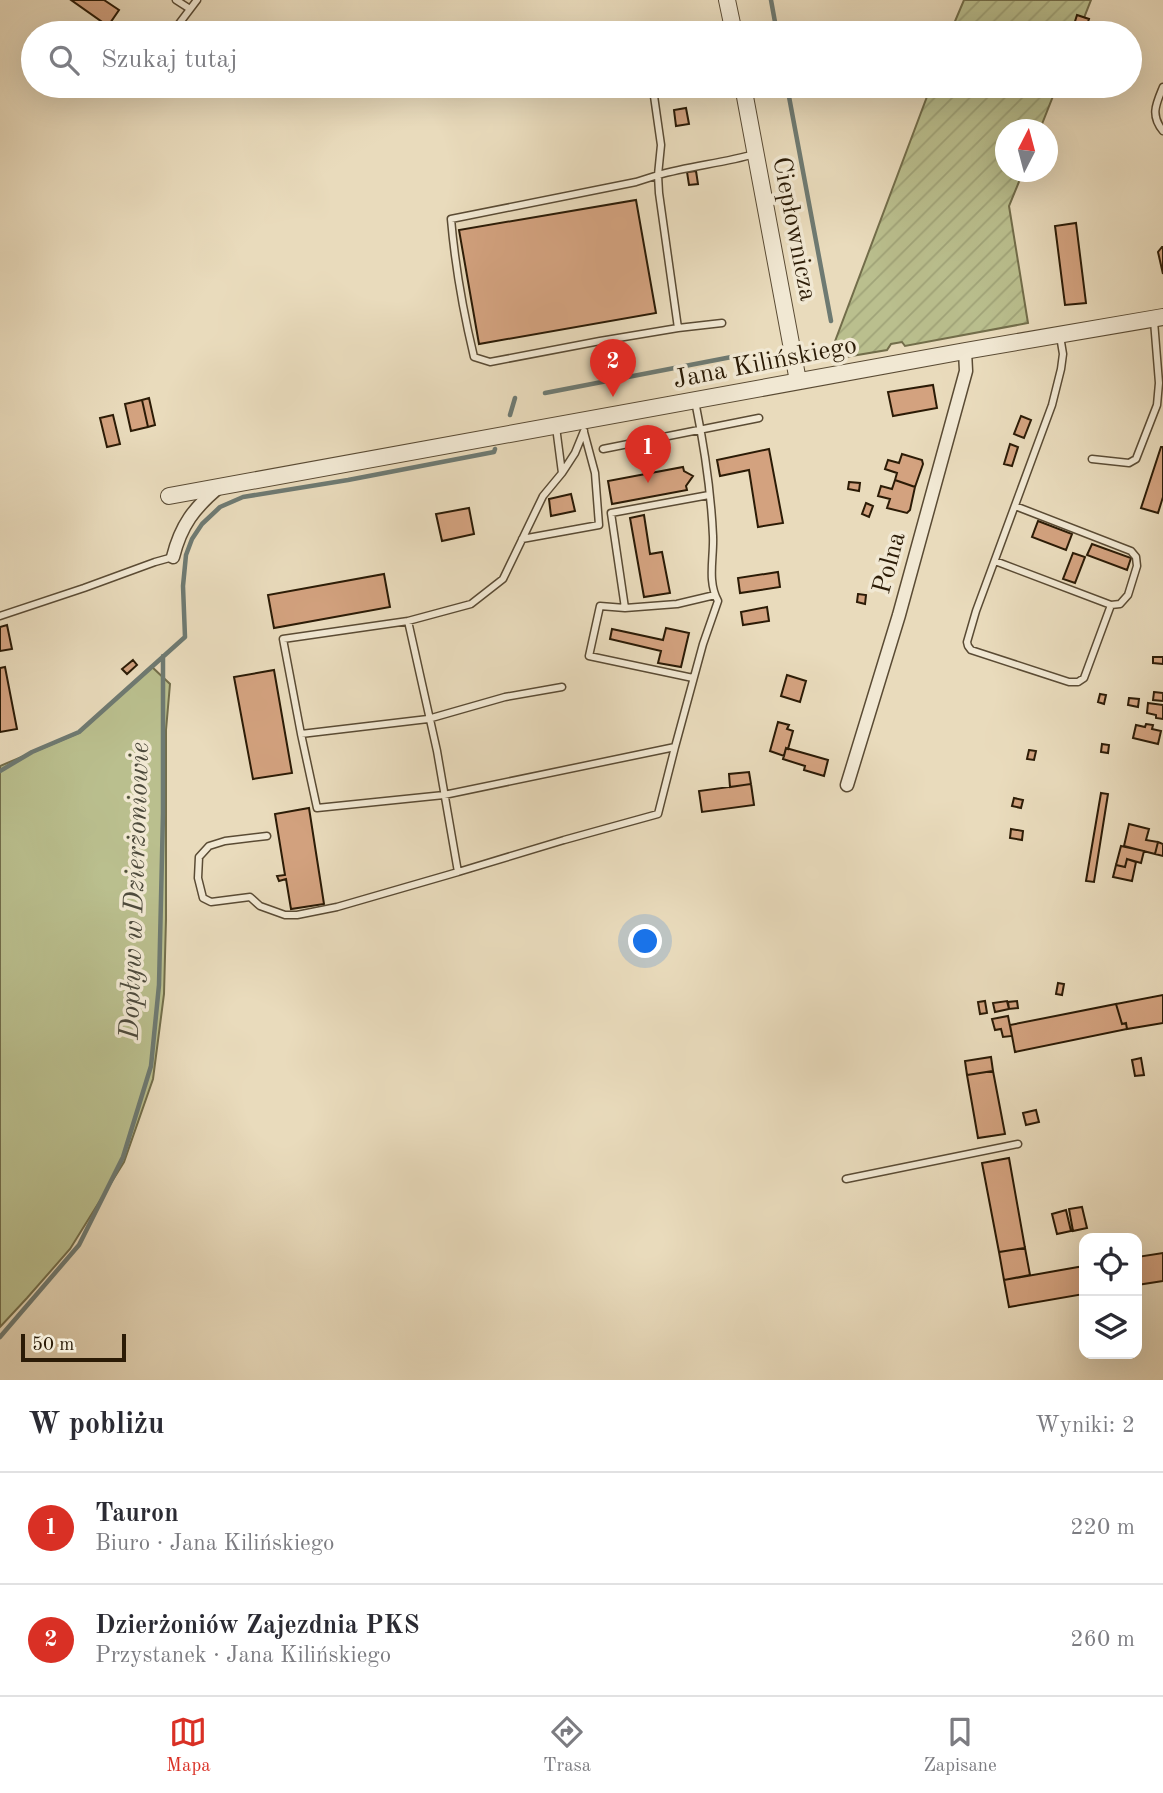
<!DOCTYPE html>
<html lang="pl">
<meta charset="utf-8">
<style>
body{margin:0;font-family:"Old Standard TT",serif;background:#f7f7f7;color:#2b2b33}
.controls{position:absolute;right:21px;bottom:21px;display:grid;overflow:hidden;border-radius:14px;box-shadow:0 7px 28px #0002}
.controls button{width:63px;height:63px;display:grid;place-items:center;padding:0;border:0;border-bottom:2px solid #e1e1e2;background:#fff;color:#2b2b33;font:35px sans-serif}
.compass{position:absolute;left:995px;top:119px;width:63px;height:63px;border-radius:50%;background:#fff;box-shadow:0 7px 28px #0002;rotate:6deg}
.scale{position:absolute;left:21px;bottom:18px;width:105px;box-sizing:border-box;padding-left:7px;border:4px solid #2b1b06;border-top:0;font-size:19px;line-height:24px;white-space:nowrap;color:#2b1b06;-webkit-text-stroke:5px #f1e8d3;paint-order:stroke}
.you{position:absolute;left:646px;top:942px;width:24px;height:24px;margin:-18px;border:5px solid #fff;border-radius:50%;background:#1a73e8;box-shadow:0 0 0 10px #1a73e833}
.badge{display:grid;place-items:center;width:46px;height:46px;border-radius:50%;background:#d93025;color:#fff;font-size:23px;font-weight:700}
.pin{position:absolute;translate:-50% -58px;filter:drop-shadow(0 2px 4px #0008)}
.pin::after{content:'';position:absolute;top:37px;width:24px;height:21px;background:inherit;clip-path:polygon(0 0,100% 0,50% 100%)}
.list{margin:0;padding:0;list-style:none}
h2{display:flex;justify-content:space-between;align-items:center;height:91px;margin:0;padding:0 28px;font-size:30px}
h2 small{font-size:23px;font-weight:400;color:#7c7c81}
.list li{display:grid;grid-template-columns:46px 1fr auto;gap:21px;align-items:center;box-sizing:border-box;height:112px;padding:0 28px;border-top:2px solid #e1e1e2}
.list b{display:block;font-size:26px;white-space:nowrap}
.list p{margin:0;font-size:23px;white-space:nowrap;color:#7c7c81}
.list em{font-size:23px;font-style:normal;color:#7c7c81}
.icon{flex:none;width:38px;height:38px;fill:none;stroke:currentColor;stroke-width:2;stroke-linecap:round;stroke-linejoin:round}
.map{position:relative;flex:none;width:1163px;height:1380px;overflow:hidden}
.search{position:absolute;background:#fff;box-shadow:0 7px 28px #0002;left:21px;right:21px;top:21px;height:77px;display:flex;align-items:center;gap:18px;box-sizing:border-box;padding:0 24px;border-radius:38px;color:#7c7c81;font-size:26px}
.sheet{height:315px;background:#fff}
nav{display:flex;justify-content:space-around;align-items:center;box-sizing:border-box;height:98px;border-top:2px solid #e1e1e2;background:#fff;font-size:19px;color:#7c7c81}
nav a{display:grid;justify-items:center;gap:4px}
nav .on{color:#d93025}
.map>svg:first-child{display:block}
.grass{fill:#babf8e;stroke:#726d4a;stroke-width:2}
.garden{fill:url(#garden-furrows);stroke:#726d4a;stroke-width:2}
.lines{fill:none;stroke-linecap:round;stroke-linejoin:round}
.stream{stroke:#6e7a72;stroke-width:4.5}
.building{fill:#d3a27f;stroke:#2b1b06;stroke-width:2}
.service-casing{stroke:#5a4b34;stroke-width:9}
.minor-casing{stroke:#5a4b34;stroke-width:15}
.tertiary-casing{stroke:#5a4b34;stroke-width:18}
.service{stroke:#f1e8d3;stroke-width:6}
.minor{stroke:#f1e8d3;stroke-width:12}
.tertiary{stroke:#f1e8d3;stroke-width:16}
.labels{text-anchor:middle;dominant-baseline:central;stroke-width:7;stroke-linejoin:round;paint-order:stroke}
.street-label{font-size:26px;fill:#2b1b06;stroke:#f1e8d3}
.water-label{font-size:28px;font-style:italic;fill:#4d4a3c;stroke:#f1e8d3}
</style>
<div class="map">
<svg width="1163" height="1380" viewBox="0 0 1163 1380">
<defs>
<pattern id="garden-furrows" width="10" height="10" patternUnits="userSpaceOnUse" patternTransform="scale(1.75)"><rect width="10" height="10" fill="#babf8e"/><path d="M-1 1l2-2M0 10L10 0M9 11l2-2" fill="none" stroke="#a0a479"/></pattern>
</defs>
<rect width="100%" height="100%" fill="#e9dbbc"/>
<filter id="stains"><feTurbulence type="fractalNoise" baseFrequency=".00286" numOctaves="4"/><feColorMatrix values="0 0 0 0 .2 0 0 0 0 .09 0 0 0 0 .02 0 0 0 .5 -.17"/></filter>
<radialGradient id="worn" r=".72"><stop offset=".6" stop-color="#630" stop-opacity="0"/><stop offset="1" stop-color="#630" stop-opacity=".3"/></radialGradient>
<path class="grass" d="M151 666 170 684 166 730V919L164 994 153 1079 124 1162 70 1249 27 1298 0 1327V766L79 733Z"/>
<path class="garden" d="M964 0H1091L1078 33H950Z
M931 86H1057L1040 129 1006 130V172H1023L1009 206 1028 323 905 346 902 342 891 344 887 350 828 360Z"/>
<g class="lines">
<path class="stream" d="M771 0 777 33
M787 86 831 321
M545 393 747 354
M510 415 515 398
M0 771 32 752 79 732 185 637 183 586 186 555 192 539 202 524 220 507 243 497 348 480 494 452 495 449
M0 1337 79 1245 123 1157 151 1066 159 985 163 813V656"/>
</g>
<path class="building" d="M71 0H104L119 10 108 26Z
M1077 15 1089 19 1084 33 1072 31Z
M143 86H158L153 93Z
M686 108 689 124 676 126 674 110Z
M696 171 698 184 689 185 687 172Z
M636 200 656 313 479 344 459 230Z
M1076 223 1086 303 1065 305 1055 226Z
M1162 247H1163V274L1158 252Z
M933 385 937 408 893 416 888 392Z
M149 398 155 425 148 427 142 400Z
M142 400 148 427 131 431 125 404Z
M113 415 120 444 107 447 100 418Z
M1021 416 1031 420 1024 438 1014 434Z
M1010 444 1018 447 1012 466 1004 464Z
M1161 447H1163V497L1158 513 1141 508Z
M769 449 783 523 758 527 749 470 720 476 717 460Z
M902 454 922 460 923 464 915 487 895 480 897 473 885 469 888 460 899 463Z
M683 467 684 471 693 476 686 486 687 490 612 504 608 481Z
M895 480 915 487 910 510 907 513 887 508 890 499 878 496 881 486 892 489Z
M849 482 860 483 859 491 848 489Z
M571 494 575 511 551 516 549 499Z
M866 503 873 506 869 517 862 514Z
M469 508 474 534 442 541 436 514Z
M644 515 650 554 662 552 670 593 644 597 630 518Z
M1038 521 1072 534 1066 550 1032 537Z
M1092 544 1131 558 1127 570 1087 555Z
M1073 553 1085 557 1075 583 1063 579Z
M778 572 780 587 740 593 738 578Z
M384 574 390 607 274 628 268 595Z
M858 594 866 595 865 604 857 602Z
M767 607 769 621 743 625 741 612Z
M7 625 12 649 0 651V627Z
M666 628 689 633 681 667 658 663 661 651 610 639 612 629 663 640Z
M1153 657H1163V664L1153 663Z
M133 660 137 665 127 674 122 669Z
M5 667 17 729 0 732V668Z
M274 670 292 773 253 779 234 677Z
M787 675 806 681 800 702 781 696Z
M1154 692 1163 693V701L1153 700Z
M1100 694 1106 695 1104 704 1098 702Z
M1129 698 1139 699 1138 707 1128 705Z
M1148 703 1163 705V719L1156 718V715L1147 713Z
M778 722 789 725 787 729 793 731 788 749 786 748 784 756 770 751Z
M1146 724 1153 725 1152 729 1161 731 1158 744 1133 738 1136 725 1145 727Z
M1102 744 1109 745 1108 753 1101 752Z
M786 748 828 760 824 776 804 770 805 766 783 759Z
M1029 750 1036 751 1034 760 1027 759Z
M749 772 751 784 730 787 729 774Z
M751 784 754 805 702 812 699 791Z
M1101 793 1108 794 1094 882 1086 881Z
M1014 798 1023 800 1021 808 1012 806Z
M309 808 324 904 291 909 286 879 279 881 277 876 285 875 275 814Z
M1129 824 1149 829 1146 840 1158 842 1155 854 1124 846Z
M1011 829 1023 831 1022 840 1010 838Z
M1158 842 1163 844V856L1155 854Z
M1121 846 1144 851 1141 863 1127 859 1125 867 1116 865Z
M1127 859 1136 862 1132 881 1113 877 1116 865 1125 867Z
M1058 983 1064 984 1062 995 1056 994Z
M1163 995V1023L1127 1029 1126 1023 1122 1024 1116 1004Z
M985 1001 987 1013 980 1014 978 1002Z
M1007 1001 1009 1009 995 1012 993 1003Z
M1017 1001 1018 1008 1009 1009 1008 1002Z
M1116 1004 1122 1024 1126 1023 1127 1029 1015 1052 1010 1025Z
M1008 1016 1012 1036 1003 1037 1001 1029 995 1030 992 1019Z
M991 1057 993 1071 967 1075 965 1061Z
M1141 1058 1144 1075 1135 1076 1132 1060Z
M993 1071 1005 1134 978 1138 967 1075Z
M1036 1110 1039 1122 1026 1125 1023 1113Z
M1009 1158 1025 1248 999 1252 982 1163Z
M1082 1207 1087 1228 1073 1231 1069 1209Z
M1066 1210 1071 1231 1057 1234 1052 1214Z
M1025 1248 1030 1275 1004 1280 999 1252Z
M1163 1253V1281L1137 1285V1257Z
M1084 1266V1294L1009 1307 1004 1280Z"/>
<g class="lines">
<g class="service-casing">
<path id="service" d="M176 0 190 9
M172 33 197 0
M1163 87C1156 104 1150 115 1163 131
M653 89 661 145 658 175C690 166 723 163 755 154
M678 328 600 341 490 362 474 357C463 311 455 265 451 219L636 182 658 175 659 193 678 328 722 323
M603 449 759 418
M1092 459 1129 463 1136 459 1157 405 1159 383 1154 321
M562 473 575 453 584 431
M709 495 611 513 625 608 677 604 715 595
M1015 506 1131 551 1136 557 1137 566 1128 595 1120 604 1111 605 1084 678 1078 682H1069L971 650 968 646 967 642 976 611 1052 405 1061 369 1063 354 1060 336
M522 539 599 525 595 473 584 432
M995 561 1111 605
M625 608 600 606 589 656 693 678
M0 616 84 588 155 562 173 557
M408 621 283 639 301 734 317 808 444 795 675 747 658 814 564 840 458 872
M301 734 428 719 505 697 562 687
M675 747 703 644 718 601C707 581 714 558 713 536 711 491 704 445 695 401
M267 836 225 841 209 846 199 857 198 878 203 898 211 902 250 897 260 906 285 915H297L337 907 458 872 437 751 408 621 471 604 503 579 543 496 562 473 556 427
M846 1179 1018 1144"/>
</g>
<g class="minor-casing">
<path id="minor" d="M173 557C181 525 194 508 219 487
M847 785 899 615 966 371 965 351"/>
</g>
<g class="tertiary-casing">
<path id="tertiary" d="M727 0 734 33
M743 86 798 381
M169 496 965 351 1163 317"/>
</g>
<use href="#service" class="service"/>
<use href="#minor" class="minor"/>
<use href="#tertiary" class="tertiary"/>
</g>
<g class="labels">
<g class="street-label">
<text transform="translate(794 229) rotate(79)">Ciepłownicza</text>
<text transform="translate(765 363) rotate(-11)">Jana Kilińskiego</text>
<text transform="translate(890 563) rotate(-75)">Polna</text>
</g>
<g class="water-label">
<text transform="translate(136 891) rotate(-88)">Dopływ w Dzierżoniowie</text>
</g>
</g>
<rect width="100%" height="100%" filter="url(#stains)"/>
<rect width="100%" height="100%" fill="url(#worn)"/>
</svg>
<div class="controls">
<button><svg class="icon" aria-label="locate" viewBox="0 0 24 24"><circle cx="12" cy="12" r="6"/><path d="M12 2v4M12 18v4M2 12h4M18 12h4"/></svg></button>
<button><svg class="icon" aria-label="layers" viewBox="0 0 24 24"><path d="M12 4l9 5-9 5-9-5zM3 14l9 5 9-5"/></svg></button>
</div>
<svg class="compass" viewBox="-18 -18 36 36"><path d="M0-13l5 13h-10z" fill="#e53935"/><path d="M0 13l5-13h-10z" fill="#7c7c81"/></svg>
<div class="scale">50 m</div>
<div class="you"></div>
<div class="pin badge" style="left:648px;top:483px">1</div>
<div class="pin badge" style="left:613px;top:397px">2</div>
<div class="search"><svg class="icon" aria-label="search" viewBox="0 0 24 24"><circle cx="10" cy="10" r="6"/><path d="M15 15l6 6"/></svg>Szukaj tutaj</div>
</div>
<section class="sheet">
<h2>W pobliżu<small>Wyniki: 2</small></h2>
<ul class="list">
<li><span class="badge">1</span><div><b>Tauron</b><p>Biuro · Jana Kilińskiego</p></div><em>220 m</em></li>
<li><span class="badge">2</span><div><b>Dzierżoniów Zajezdnia PKS</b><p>Przystanek · Jana Kilińskiego</p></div><em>260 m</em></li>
</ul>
</section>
<nav>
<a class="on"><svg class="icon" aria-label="map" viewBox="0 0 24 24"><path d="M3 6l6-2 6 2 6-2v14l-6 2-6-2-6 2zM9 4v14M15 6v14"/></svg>Mapa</a>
<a><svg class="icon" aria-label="directions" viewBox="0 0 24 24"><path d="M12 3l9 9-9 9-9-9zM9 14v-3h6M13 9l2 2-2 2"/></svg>Trasa</a>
<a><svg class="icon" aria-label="saved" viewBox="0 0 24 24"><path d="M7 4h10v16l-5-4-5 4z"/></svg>Zapisane</a>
</nav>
